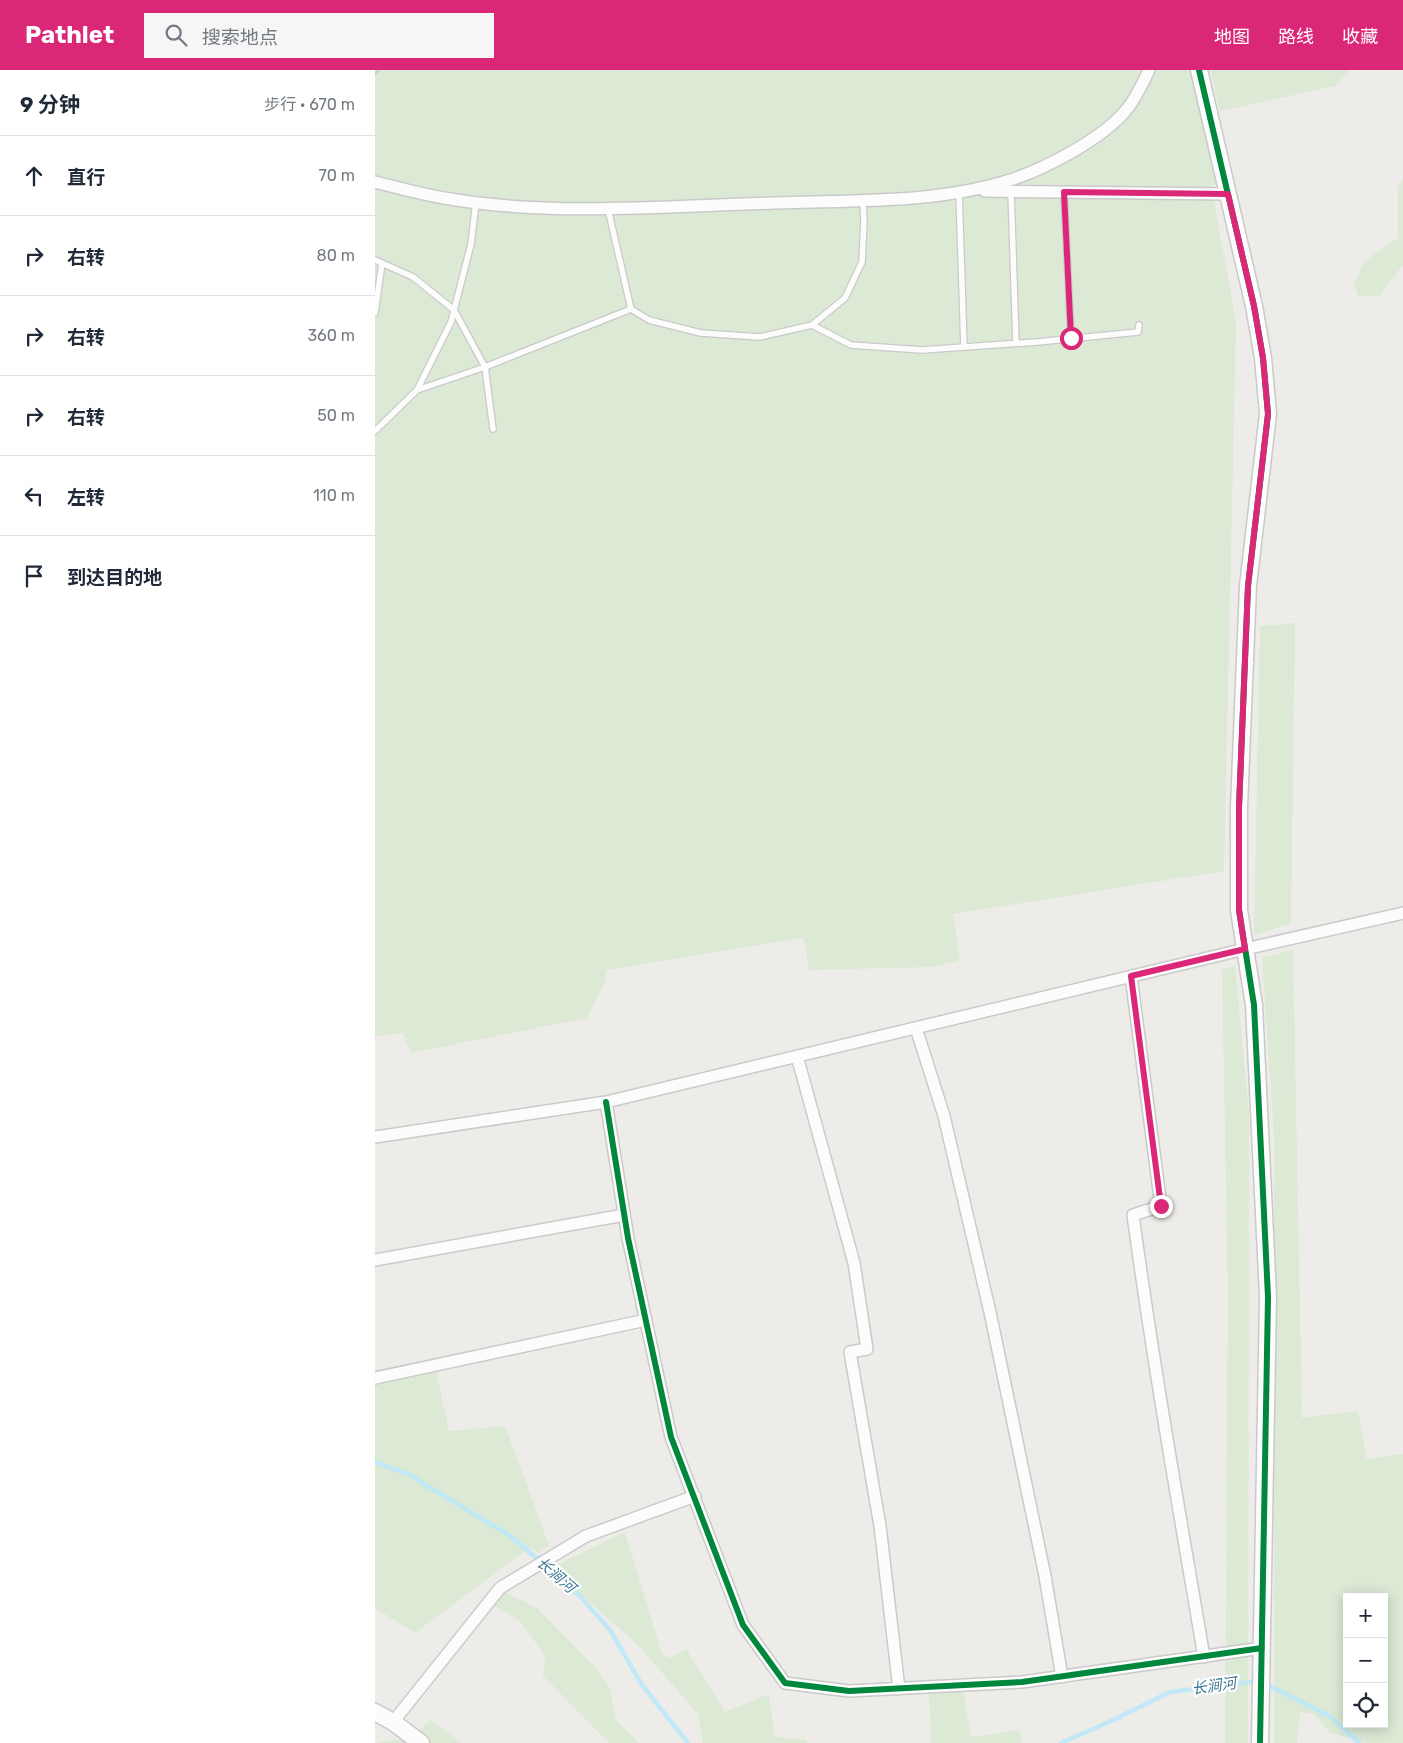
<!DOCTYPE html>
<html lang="zh">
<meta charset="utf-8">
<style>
body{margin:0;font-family:Rubik,"Noto Sans SC",sans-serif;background:#f6f6f7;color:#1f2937}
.controls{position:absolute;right:15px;bottom:15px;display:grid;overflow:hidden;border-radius:0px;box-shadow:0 2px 12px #0003}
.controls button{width:45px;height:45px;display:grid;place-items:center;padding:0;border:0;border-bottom:1px solid #e0e1e3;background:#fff;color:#1f2937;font:25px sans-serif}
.stop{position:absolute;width:15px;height:15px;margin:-11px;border:4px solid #db2777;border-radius:50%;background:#fff}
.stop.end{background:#db2777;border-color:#fff;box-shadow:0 1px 5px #0008}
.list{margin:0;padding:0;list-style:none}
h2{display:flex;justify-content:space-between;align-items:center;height:65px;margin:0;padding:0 20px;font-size:21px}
h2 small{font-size:16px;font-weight:400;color:#747a83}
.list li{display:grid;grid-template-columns:32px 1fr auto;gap:15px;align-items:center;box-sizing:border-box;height:80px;padding:0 20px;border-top:1px solid #e0e1e3}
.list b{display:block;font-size:19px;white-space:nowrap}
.list em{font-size:16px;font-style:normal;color:#747a83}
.icon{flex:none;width:28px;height:28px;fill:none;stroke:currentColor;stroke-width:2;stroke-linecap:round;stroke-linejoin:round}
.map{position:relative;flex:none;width:1028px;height:1673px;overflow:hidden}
header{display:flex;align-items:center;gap:30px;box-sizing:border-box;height:70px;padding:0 25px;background:#db2777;color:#fff}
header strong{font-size:24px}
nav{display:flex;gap:28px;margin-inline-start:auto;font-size:18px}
.search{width:350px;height:45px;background:#f6f6f7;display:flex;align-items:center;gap:12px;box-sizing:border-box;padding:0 18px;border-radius:0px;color:#747a83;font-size:19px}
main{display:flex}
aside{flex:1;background:#fff}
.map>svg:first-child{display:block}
.green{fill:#dbe9d5;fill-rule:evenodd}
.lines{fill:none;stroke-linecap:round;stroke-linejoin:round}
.stream{stroke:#c0e8f6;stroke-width:4.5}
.lane-casing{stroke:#cacaca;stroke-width:8}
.street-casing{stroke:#cacaca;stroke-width:14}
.secondary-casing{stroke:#c8c9c8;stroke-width:19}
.path{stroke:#c9cdca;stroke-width:2.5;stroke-dasharray:5 2.5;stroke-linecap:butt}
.lane{stroke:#fcfcfc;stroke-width:5.5}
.street{stroke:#fcfcfc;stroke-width:11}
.secondary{stroke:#fcfcfc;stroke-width:16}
.cycleway-casing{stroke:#fff;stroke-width:9}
.cycleway{stroke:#00873e;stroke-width:6}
.route{stroke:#db2777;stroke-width:6}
.labels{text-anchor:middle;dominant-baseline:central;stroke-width:4.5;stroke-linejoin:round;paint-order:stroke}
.water-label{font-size:15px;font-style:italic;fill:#3e7794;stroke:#fff}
</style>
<header>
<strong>Pathlet</strong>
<div class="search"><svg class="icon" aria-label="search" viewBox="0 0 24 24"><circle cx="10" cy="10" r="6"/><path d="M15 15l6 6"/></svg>搜索地点</div>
<nav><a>地图</a><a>路线</a><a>收藏</a></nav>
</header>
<main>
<aside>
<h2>9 分钟<small>步行 · 670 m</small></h2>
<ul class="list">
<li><svg class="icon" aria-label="ahead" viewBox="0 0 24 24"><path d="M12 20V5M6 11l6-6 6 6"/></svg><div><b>直行</b></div><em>70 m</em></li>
<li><svg class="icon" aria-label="right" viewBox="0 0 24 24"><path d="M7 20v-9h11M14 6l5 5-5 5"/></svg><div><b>右转</b></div><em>80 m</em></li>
<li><svg class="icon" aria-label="right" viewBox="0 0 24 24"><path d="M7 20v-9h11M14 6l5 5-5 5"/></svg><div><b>右转</b></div><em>360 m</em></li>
<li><svg class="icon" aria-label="right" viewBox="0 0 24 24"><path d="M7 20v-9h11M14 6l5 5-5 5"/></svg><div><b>右转</b></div><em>50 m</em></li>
<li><svg class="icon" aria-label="left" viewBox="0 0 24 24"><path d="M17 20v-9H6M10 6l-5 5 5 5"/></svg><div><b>左转</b></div><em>110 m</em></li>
<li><svg class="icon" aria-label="arrive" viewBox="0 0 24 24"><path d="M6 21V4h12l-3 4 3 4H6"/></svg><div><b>到达目的地</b></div></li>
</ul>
</aside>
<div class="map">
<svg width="1028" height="1673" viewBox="0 0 1028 1673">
<rect width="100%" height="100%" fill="#eeece9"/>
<path class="green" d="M0 0H818L841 84V115H836L861 252 849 801 578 844 585 890 558 897 434 900 429 868 231 900V910L212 948 36 983 28 963 0 966Z
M835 0H975L960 16 845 41Z
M1028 109V195L1004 226H983L979 213 990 191 1023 168V117Z
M920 553 916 854 879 865 885 556Z
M918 880 927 1348 983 1341 992 1389 1028 1384V1673H991L954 1662 939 1644 925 1642 922 1673H899V1067L887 887ZM972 1527H1009V1654H972Z
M860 895 874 1044 873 1673H850L853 1222 847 900Z
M61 1300 74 1361 130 1356 174 1475 164 1483 155 1477 40 1563 0 1538V1312Z
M250 1462 287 1584 294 1589 311 1579 350 1642 394 1624 399 1667 432 1670V1673H328L323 1644 262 1574 176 1498Z
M132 1523 162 1538 222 1599 235 1619 241 1650 264 1673H234L168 1606 170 1586 145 1551 111 1530Z
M587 1614 596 1667 644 1660 647 1673H556L554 1617Z
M55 1650 87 1673H0L38 1667Z"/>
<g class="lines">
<path class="stream" d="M0 1392 35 1405 138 1468 203 1524 235 1560 267 1615 313 1673
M891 1614 956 1647 984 1673
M686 1673 734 1652 795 1622 884 1611"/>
<g class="lane-casing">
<path id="lane" d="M636 121 641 273
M689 122 696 268
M584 123 589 277
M233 139 256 239 274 250 326 263 385 267 437 255 470 228 487 192 489 151 488 130
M0 190 38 207 79 240 110 297 118 359
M0 243 7 193
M437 255 476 275 547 280 662 272 763 262 764 255
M42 320 110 297 256 239
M0 361 42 320 76 252 96 174 101 132"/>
</g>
<g class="street-casing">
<path id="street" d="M0 112C27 119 53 126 81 130 186 146 293 136 399 133 476 130 557 134 632 111 668 100 728 69 752 39 761 28 768 13 774 0
M610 121 853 124
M756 906 786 1136 758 1145C778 1293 804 1440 829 1587
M541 958 569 1046 615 1242 670 1506 687 1607
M422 986 479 1193 492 1279 475 1282 505 1456 524 1619
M231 1032 253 1168 296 1367 368 1555 410 1613 474 1621 647 1612 887 1578
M0 1067 231 1032 870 879 1028 843
M0 1190 249 1145
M0 1308 271 1250
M18 1652 125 1518 211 1466 320 1426"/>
</g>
<g class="secondary-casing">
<path id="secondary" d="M824 0 879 236 888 288 893 344 873 516 864 737V840L879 935 893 1227 885 1673
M0 1642 18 1652 46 1673"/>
</g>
<path class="path" d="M0 4 4 0"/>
<use href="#lane" class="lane"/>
<use href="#street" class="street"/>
<use href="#secondary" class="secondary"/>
<g class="cycleway-casing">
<path id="cycleway" d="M824 0 879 236 888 288 893 344 873 516 864 737V840L879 935 893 1227 885 1673
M231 1032 253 1168 296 1367 368 1555 410 1613 474 1621 647 1612 887 1578"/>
</g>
<use href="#cycleway" class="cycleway"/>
</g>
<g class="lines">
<path class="route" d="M696 268 689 122 853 124 879 236 888 288 893 344 873 516 864 737V840L870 879 756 906 786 1136"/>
</g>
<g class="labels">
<g class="water-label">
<text transform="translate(181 1505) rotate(41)">长涧河</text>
<text transform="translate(839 1616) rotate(-8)">长涧河</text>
</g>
</g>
</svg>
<div class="controls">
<button>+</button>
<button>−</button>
<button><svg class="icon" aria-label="locate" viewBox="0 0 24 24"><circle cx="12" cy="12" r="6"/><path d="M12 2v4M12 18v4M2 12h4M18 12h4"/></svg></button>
</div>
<div class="stop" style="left:696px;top:268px"></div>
<div class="stop end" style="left:786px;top:1136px"></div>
</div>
</main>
